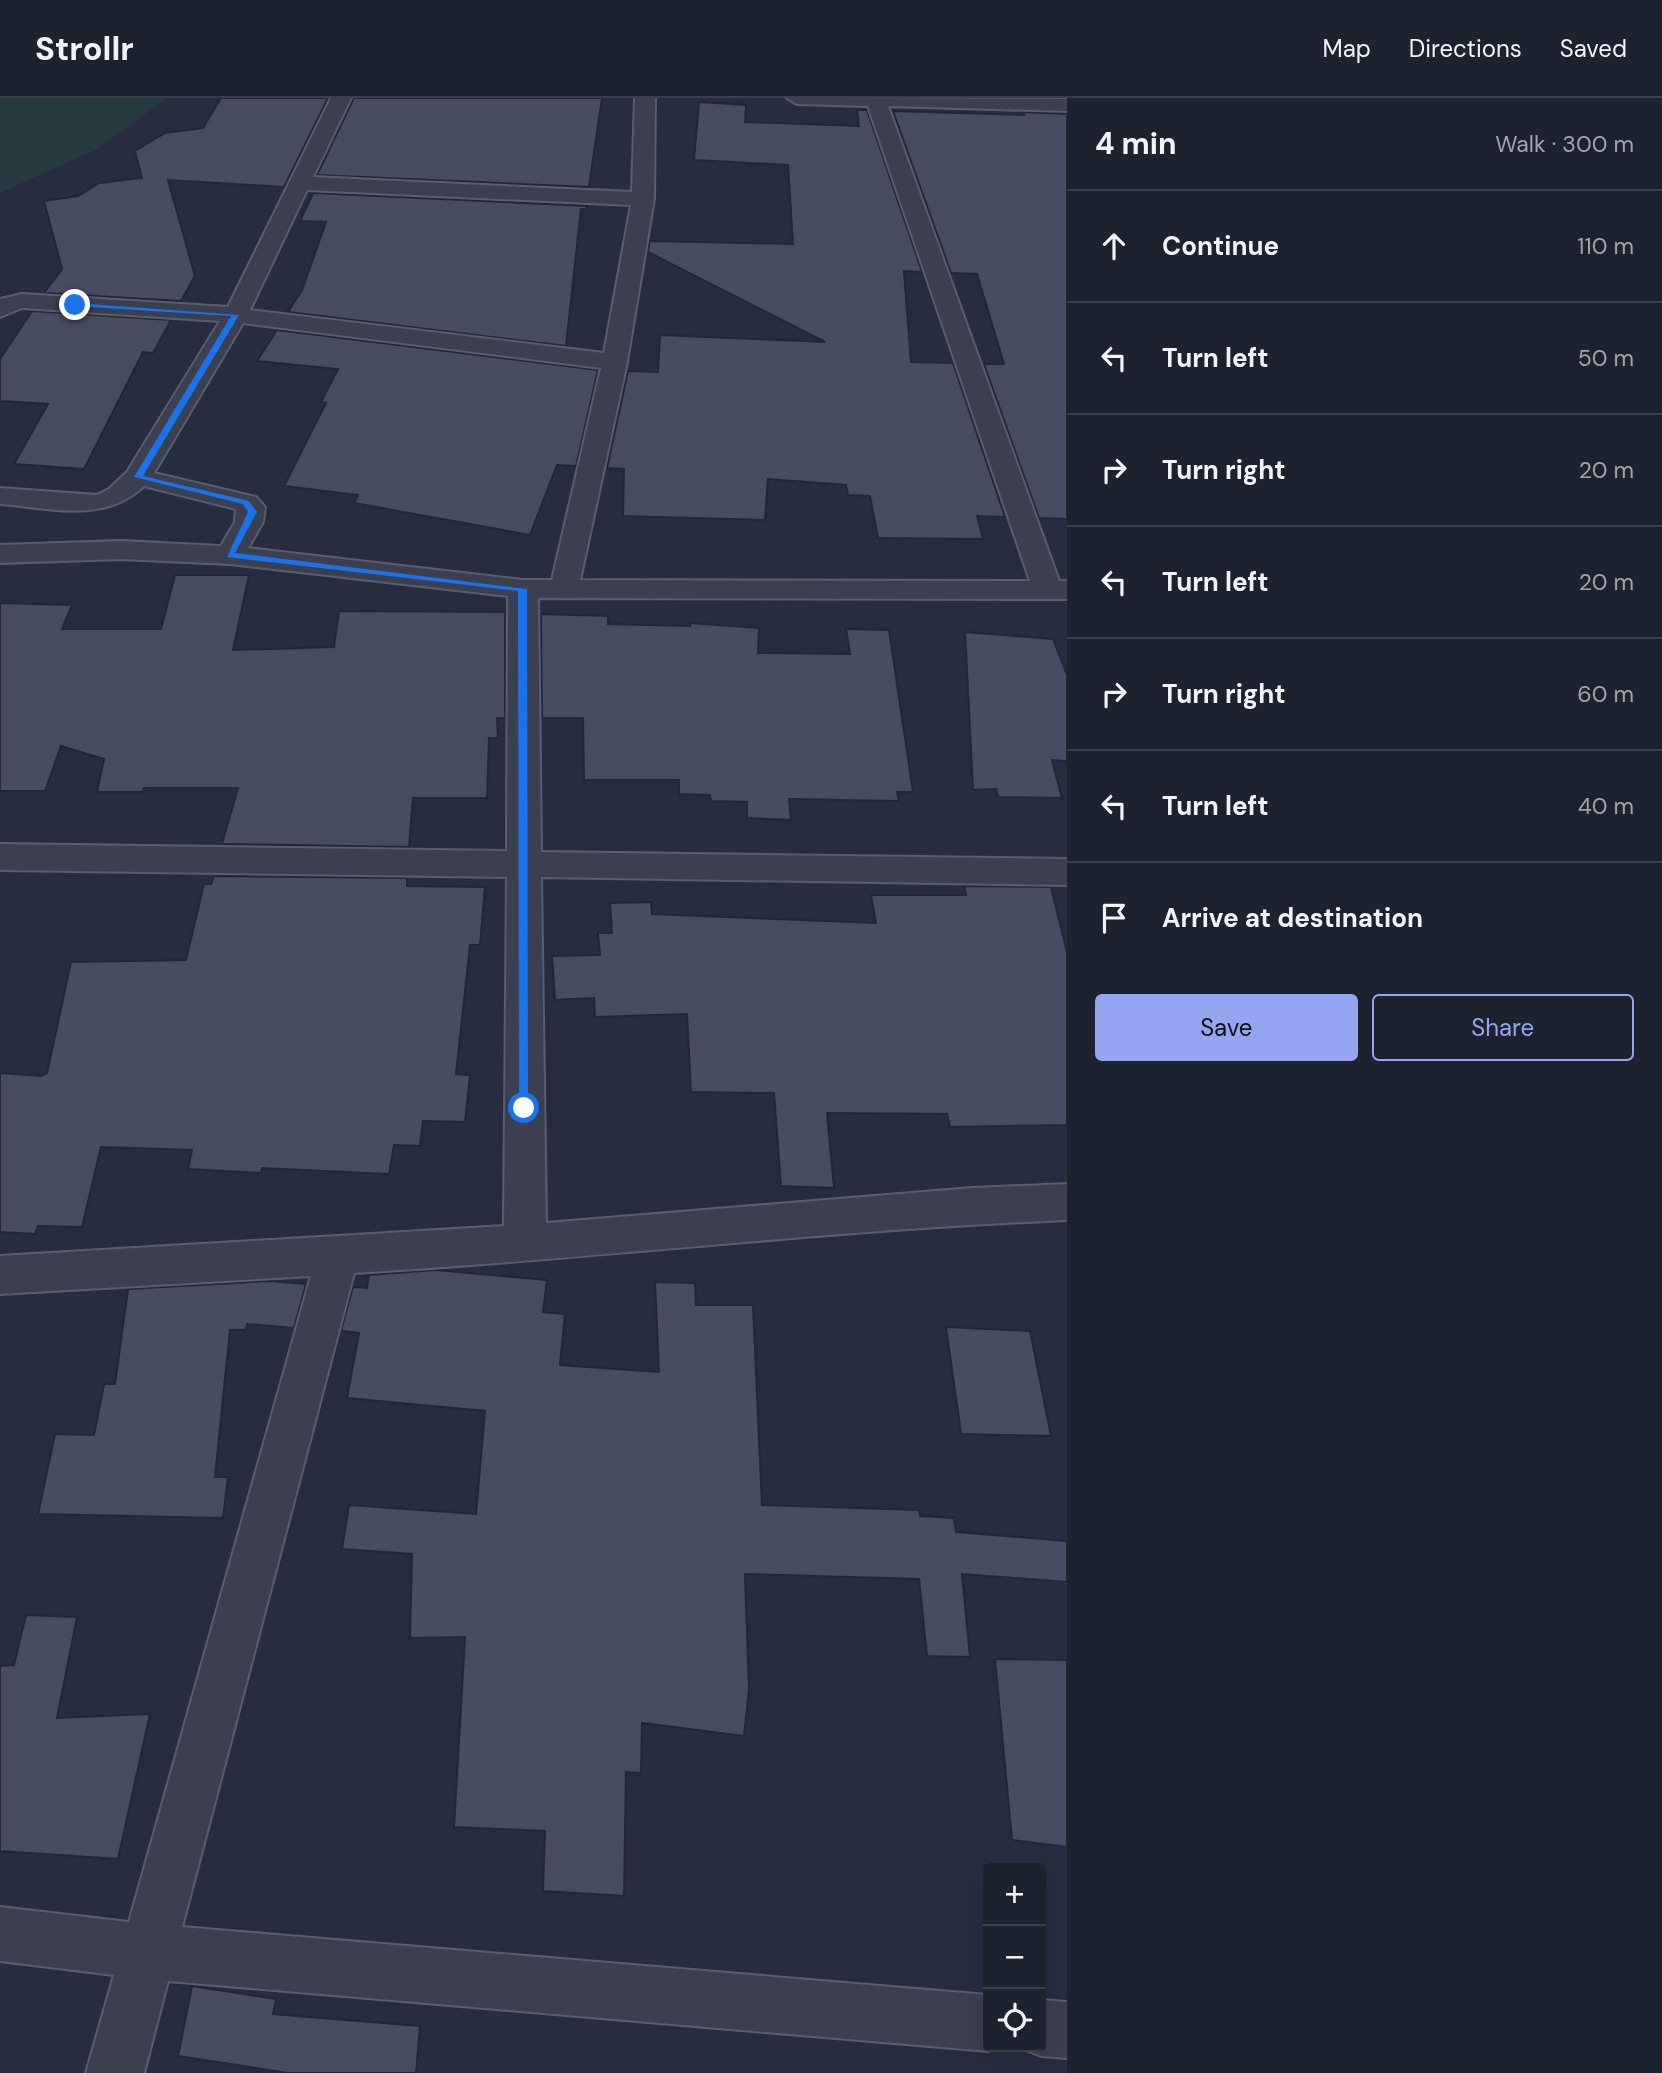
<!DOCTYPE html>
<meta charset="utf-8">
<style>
body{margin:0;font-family:"DM Sans",sans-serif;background:#2a2f3b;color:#f1f3f6}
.controls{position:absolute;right:21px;bottom:21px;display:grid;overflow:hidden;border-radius:7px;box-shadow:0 7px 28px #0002}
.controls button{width:63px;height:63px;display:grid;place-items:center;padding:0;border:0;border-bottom:2px solid #3b3f4b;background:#1d222f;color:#f1f3f6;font:35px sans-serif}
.stop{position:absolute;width:21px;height:21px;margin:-16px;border:5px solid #1a73e8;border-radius:50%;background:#fff}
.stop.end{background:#1a73e8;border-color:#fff;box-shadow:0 2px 7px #0008}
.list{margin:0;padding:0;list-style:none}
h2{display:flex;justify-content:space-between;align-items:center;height:91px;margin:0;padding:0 28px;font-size:30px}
h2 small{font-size:23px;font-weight:400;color:#a0a4aa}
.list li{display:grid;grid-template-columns:46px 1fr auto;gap:21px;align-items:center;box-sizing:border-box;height:112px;padding:0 28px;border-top:2px solid #3b3f4b}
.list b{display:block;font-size:26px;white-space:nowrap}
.list em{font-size:23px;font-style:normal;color:#a0a4aa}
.actions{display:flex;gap:14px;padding:21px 28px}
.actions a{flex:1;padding:16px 0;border:2px solid #95a5f2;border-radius:7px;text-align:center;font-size:24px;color:#95a5f2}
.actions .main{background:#95a5f2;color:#111}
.icon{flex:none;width:38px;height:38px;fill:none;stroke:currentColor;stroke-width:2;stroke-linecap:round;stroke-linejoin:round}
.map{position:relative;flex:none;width:1067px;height:1975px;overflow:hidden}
header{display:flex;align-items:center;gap:42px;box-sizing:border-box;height:98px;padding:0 35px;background:#1d222f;border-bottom:2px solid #3b3f4b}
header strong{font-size:33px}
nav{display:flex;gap:38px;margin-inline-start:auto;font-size:24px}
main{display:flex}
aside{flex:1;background:#1d222f}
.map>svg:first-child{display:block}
.green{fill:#293940}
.building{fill:#474c61;stroke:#222636;stroke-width:2}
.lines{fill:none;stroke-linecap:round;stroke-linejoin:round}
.minor-casing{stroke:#595d6d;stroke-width:4}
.minor{fill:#3b3f4f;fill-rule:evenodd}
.route{fill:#1a73e8}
</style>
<header>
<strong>Strollr</strong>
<nav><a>Map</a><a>Directions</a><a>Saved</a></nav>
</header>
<main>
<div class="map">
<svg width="1067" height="1975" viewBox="0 0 1067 1975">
<rect width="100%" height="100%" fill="#272d3f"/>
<path class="green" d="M0 0H167L97 51 0 95Z"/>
<path class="building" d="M221 0H328L284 89 168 82 195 178 181 203 44 195 62 171 44 103 78 98 99 85 142 80 135 53 165 35 203 30Z
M354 0H602L589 89 317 77Z
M699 4 746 7 745 24 859 28 857 12H867L922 174 904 173 911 264 953 265 1005 419 977 418 983 441 878 440 870 398 848 397 846 387 768 381 765 422 623 418 624 371 607 370 628 273 658 274 660 237 825 244 648 154 650 143 793 146 788 67 694 62Z
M893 13 1024 17 1023 14 1067 16V421L1039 420 984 266H1004L977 176 951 175Z
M313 95 587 108 586 112 581 111 566 248 288 214 302 192 326 124 300 123Z
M32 213 171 222 153 255 143 254 84 371 14 366 48 306 0 303V261Z
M277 232 598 272 576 368 557 367 530 437 354 405 358 397 284 388 326 305 321 304 338 271 257 263Z
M175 477H249L233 552 334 549 339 513 505 514V620H497L498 640H489L487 700H413L409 749 222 746 238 690H144L143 694H97L104 661 61 648 45 693H0V505L72 507 62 531H161Z
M541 516 608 518V526L690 528V525L759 530 758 555 850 556 846 531 889 532 913 694H897L899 703 789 701 791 722 747 720V704L711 703 710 697 679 696V682H584L583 620H542Z
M965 534 1053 541 1067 577V663L1052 662 1062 700 998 699 996 691 973 692Z
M214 778 407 780V788L485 789 480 847H470L456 976 470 977 465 1024 423 1023 420 1048 394 1047 389 1076 262 1070 261 1075 188 1071 192 1052 101 1049 82 1129 38 1128 35 1136 0 1134V975L41 978 47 975 71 864 186 862 204 786H211Z
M964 788 1051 789 1067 854V1027L950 1029 947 1016 827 1015 834 1090 781 1088 774 995 691 994 687 916 595 919 594 900 555 902 552 858 600 857 598 835H612L610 805 651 804 652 816 876 825 871 797H966Z
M435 1172 547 1182 543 1214 565 1216 560 1267 659 1274 655 1184 695 1185 696 1207H753L762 1407 919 1412 920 1418 954 1420 956 1434 1067 1443V1484L962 1476 970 1559 927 1558 919 1481 745 1476 749 1591 744 1638 642 1625 641 1675 626 1674 624 1798 543 1793 545 1733 454 1729 465 1539 410 1540 412 1456 342 1451 349 1407 476 1416 485 1313 347 1300 359 1235 341 1233 353 1189 367 1190 369 1177Z
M269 1183 306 1186 294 1230 247 1226 246 1232H230L215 1379H228L223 1420 38 1416 55 1336 94 1337 104 1286H115L128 1191Z
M946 1229 1030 1233 1051 1338 961 1336Z
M26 1517 77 1519 57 1620 150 1616 118 1761 0 1753V1568L14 1567Z
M995 1561 1067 1562V1749L1012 1742Z
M192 1888 276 1901 273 1916 420 1928 416 1975H288L178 1958Z"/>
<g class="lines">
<g class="minor-casing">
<path id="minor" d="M331 0H351L313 79 632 94 635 0H655L654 101 627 264 580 482 1030 483 868 8 797 6 787 0 1067 1V13L888 8 1059 483H1067V501L538 500 541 754 1067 761V787L541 779 546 1125 972 1090 1067 1086V1122C829 1132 592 1161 354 1175L182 1829 988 1897V1949H999L988 1953 168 1883 144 1975H86L114 1877 0 1863V1809L129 1824 311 1178 0 1196V1158L504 1128 507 779 0 772V746L507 753 508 498 230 466 121 461 0 465V447L121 443 221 448 235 424 236 411 144 388C104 426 51 410 0 406V390L97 397 109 391 127 374 220 223 22 210 0 219V201L22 196 228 209ZM307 92 631 107 604 255 250 212ZM243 225 601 270 552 482H523L248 450 263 424 265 409 256 399 154 375Z
M1041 1902 1067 1904V1960L1041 1958 1021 1950 1041 1949Z"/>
</g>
<use href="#minor" class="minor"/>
</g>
<path class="route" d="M75 205 239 217 143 378 249 403 257 414 235 455 527 491 528 1013H520L519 1010 518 493 227 459 248 414 243 406 134 379 231 218 73 208Z"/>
</svg>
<div class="controls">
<button>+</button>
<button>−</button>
<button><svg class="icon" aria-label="locate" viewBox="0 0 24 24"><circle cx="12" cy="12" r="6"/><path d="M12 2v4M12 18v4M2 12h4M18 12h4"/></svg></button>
</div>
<div class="stop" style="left:524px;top:1010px"></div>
<div class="stop end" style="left:75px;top:207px"></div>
</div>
<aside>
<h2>4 min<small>Walk · 300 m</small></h2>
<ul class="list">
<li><svg class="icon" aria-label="ahead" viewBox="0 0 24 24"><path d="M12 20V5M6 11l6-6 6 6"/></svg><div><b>Continue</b></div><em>110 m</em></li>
<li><svg class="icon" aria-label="left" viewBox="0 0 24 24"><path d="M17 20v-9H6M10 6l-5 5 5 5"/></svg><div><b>Turn left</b></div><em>50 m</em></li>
<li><svg class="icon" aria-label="right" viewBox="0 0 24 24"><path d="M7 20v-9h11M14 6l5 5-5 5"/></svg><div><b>Turn right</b></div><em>20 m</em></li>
<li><svg class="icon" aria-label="left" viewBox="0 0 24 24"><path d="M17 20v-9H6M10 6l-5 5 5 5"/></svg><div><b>Turn left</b></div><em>20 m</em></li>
<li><svg class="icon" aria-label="right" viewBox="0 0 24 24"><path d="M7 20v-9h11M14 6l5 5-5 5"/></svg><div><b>Turn right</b></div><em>60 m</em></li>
<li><svg class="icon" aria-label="left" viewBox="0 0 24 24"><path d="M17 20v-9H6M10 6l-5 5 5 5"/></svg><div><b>Turn left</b></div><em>40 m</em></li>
<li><svg class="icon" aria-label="arrive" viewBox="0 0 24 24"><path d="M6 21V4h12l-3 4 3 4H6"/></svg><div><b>Arrive at destination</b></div></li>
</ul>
<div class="actions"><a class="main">Save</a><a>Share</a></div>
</aside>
</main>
